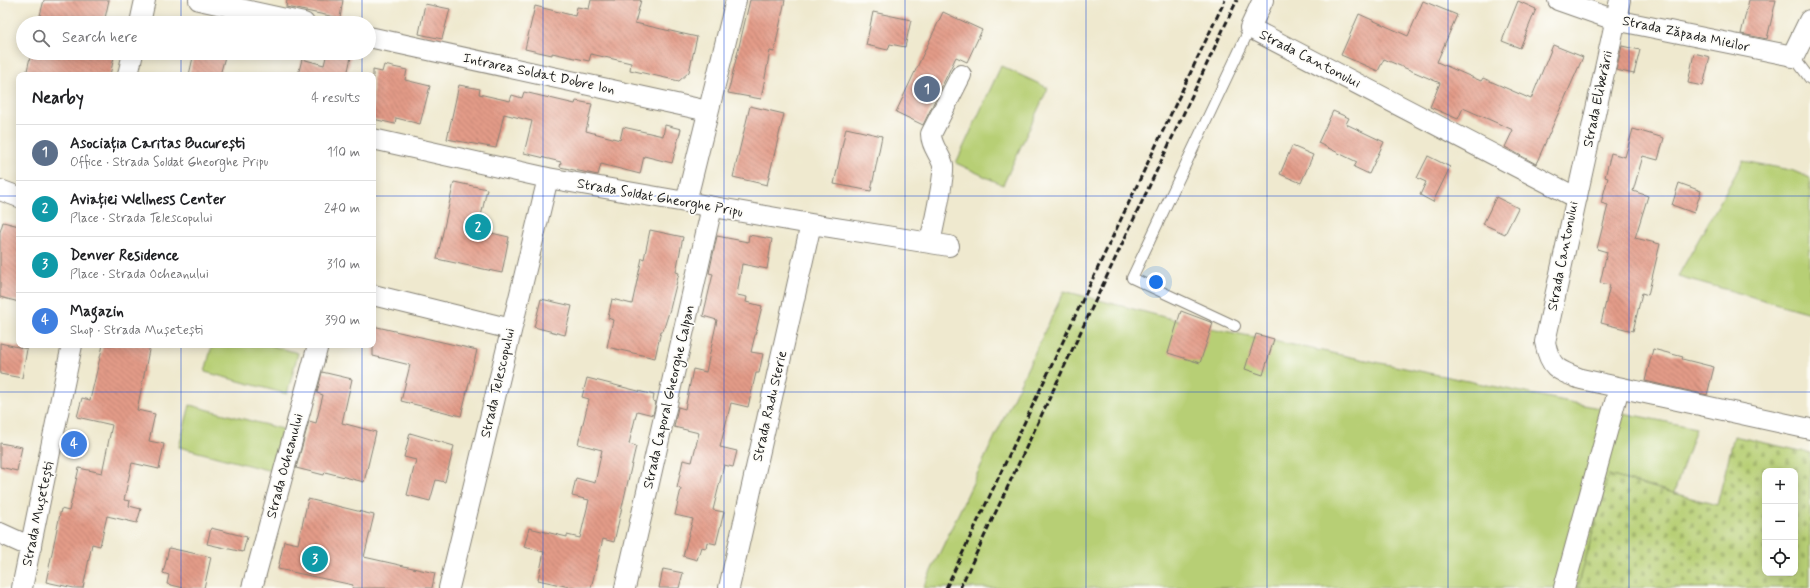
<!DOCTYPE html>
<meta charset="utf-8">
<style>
body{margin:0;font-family:Mynerve,sans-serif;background:#f6f6f6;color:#202124}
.controls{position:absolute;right:12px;bottom:12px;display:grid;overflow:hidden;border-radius:8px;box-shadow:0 2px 10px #0003}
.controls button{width:36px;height:36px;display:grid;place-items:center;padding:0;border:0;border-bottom:1px solid #e0e0e0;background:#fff;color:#202124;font:20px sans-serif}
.you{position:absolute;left:1156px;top:282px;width:14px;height:14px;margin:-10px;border:3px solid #fff;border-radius:50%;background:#1a73e8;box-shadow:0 0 0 6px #1a73e833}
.badge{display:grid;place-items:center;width:26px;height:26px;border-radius:50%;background:#0f766e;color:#fff;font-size:13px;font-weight:700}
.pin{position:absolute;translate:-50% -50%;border:2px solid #fff;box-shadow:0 1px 4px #0006}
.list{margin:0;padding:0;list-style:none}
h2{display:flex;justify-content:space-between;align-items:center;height:52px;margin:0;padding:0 16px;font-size:17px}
h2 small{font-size:13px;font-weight:400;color:#757577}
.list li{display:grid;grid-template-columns:26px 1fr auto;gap:12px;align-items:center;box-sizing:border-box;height:56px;padding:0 16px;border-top:1px solid #e0e0e0}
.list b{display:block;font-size:15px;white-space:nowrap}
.list p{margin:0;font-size:13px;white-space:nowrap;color:#757577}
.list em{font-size:13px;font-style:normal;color:#757577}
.icon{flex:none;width:22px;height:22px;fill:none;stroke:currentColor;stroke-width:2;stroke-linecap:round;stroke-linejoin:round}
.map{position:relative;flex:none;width:1810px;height:588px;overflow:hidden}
.search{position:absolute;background:#fff;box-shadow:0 2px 10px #0003;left:16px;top:16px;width:360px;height:44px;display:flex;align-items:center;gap:10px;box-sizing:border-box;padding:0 14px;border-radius:22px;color:#757577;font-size:15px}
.panel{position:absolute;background:#fff;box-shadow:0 2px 10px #0003;left:16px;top:72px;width:360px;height:276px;border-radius:8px}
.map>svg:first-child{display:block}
.green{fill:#b7cf74;stroke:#6a7648}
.cemetery{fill:url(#cemetery-stones);stroke:#6a7648;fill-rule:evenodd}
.building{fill:url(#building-back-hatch)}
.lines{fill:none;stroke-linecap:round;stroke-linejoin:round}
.lane-casing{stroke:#868276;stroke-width:12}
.street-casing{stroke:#868276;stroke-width:22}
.secondary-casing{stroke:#868276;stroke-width:24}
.lane{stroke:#fff;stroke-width:10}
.street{stroke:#fff;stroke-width:20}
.secondary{stroke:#fff;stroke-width:22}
.rail{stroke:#1c1c1c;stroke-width:3;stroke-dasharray:6 3;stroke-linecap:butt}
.grid{fill:none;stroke:#1d4ed8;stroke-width:1;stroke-opacity:0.55}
.labels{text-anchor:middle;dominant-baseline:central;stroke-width:3.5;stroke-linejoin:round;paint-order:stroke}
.street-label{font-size:14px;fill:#1c1c1c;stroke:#fdfcf7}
</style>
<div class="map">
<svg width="1810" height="588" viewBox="0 0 1810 588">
<defs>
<pattern id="cemetery-stones" width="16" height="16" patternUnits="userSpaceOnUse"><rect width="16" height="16" fill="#b7cf74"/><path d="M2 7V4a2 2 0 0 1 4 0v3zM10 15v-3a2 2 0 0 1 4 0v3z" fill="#9db164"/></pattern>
<pattern id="building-back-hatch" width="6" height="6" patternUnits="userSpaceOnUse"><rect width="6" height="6" fill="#e39b88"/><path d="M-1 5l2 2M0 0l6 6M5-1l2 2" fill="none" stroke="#b77e6e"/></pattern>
</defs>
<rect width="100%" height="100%" fill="#fdfcf7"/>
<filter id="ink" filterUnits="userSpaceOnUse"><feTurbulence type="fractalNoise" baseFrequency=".025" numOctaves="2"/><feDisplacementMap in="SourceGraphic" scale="8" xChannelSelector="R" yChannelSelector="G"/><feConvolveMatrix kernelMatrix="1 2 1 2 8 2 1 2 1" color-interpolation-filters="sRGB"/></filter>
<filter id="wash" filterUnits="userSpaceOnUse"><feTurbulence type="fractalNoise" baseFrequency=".012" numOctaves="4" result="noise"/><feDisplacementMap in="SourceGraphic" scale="16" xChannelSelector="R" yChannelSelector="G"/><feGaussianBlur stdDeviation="0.9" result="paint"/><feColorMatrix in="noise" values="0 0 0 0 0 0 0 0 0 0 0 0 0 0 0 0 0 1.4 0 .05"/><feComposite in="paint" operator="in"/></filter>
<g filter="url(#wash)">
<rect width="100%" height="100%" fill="#efe9cf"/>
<path class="green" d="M1001 66 1048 88 1003 185 956 163Z
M1743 161 1791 170 1810 178V313L1678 276Z
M1064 291 1191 324 1696 428 1674 493 1608 475 1578 588H923Z
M212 345H269L298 353 287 394 205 372Z
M190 405 282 429 271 471 179 447Z"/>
<path class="cemetery" d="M1734 436 1810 453V588H1578L1608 475 1717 505ZM1765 471H1795V573H1765Z"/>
<g id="blocks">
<path class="building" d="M44 0H109L104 23H38Z
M287 0H343L340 18 286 7Z
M591 0H641L635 23 697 37 689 72 679 81 630 70 631 63 591 54 589 61 552 53V55L525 49 535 6 575 16 577 7 589 9Z
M750 0H785L774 52 770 51 761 99 728 93Z
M1749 0H1776L1767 39 1741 34Z
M1423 1 1457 15 1437 62 1481 81 1483 78 1531 99 1553 45 1583 57 1536 164 1505 147 1513 130 1463 108 1458 119 1430 107 1440 83 1384 59 1378 71 1341 55 1359 14 1408 36Z
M1518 1 1536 9 1520 48 1502 41Z
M425 4 450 9 442 39 419 34Z
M873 12 911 20 905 47 890 44 888 50 866 45Z
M943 12 982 30 967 62 956 57 923 125 896 112Z
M1622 46 1640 50 1634 74 1616 70Z
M31 53H115L110 75H26Z
M194 53H226L220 75H189Z
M327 53H352L347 75H298L302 59 324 65Z
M1694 53 1710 57 1703 86 1688 83Z
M384 65 407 70 405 80 430 86 420 124 396 118 395 124 373 119V70L382 72Z
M459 85 480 89 479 94 510 101 512 95 522 98 524 92 575 104 576 101 592 104 586 131 620 140 623 127 663 136 665 125 681 129 672 163 644 156 640 174 601 164 598 175 560 167 561 162 524 153 532 121 504 114 496 148 447 139Z
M750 106 784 114 767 185 733 177Z
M1333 111 1349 118 1346 124 1384 142 1369 174 1354 167 1357 162 1318 143Z
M846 128 882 136 871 191 834 184Z
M1633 129 1664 138 1658 160 1643 156 1633 191 1648 196 1635 238 1660 244 1648 295 1642 293 1633 331 1601 323 1610 285 1600 283 1607 252 1597 249 1608 205 1601 203 1608 178 1605 177 1611 153 1625 157Z
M1292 146 1313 155 1301 183 1280 174Z
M1428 156 1450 167 1433 202 1420 195 1426 182 1417 178Z
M454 182 487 189 478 230 509 237 502 273 437 259Z
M1679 183 1701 191 1694 213 1672 205Z
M1496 197 1518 208 1505 234 1483 224Z
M3 222 19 226V302L0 297V232Z
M650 230 683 237 676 272 679 273 670 309 663 331H661L655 358 607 347 613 320 608 318 612 299 632 304 642 258 644 259Z
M749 235 772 239 767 269 742 264 737 295 747 297 746 302 762 306 751 352 763 354 759 373H756L748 407 731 403 720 447 737 451 733 467 724 465 713 510 724 512 716 544 707 542 706 548 701 547 697 560 683 556 693 519 675 515 681 489 677 488 683 460 692 462 699 433 674 427 678 407 685 409 693 369 706 372 717 320 703 316 713 274 709 273 717 236 748 242Z
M541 299 572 306 565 335 534 327Z
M1181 311 1213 323 1200 363 1168 353Z
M373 326 477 350 461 416 401 401 410 365 373 356Z
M1256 334 1274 339 1263 375 1245 369Z
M0 343 27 349 22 378 0 374Z
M103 345H150L137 410 155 414 149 441 164 444 159 469 132 463 124 500 130 501 129 506 141 509 137 523 107 516 100 546 92 544 83 588H74L46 582 61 509 69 511 79 468 102 473 112 425 77 417 82 398 90 400Z
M1653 349 1683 357 1682 359 1714 367 1707 395 1645 381Z
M322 372 352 379 342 423 376 432 364 482 325 472 324 475 296 468 309 421 316 423 323 395 317 393Z
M587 378 654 395 653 401 656 402 653 415 637 411 629 444 636 446 614 542 603 539 591 588H574L538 580 544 552 524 547 529 528 567 537V535L580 538 589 500 572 496 576 478 595 483 602 450 578 444 589 399 582 397Z
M410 433 454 446 445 482 436 480 430 501 407 495 416 460 404 457Z
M0 443 22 447 17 471 0 467Z
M308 499 374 515 364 557 435 573 432 588H352L353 585 278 569 284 541 298 544Z
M211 528 247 537 243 552 207 544Z
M169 548 211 557 204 588H184L167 584 169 575 163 573Z
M663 569 683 573 679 588H659Z"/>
</g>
</g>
<g filter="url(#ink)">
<use href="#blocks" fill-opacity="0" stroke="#868276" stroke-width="1"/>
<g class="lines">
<g class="lane-casing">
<path id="lane" d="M1793 56 1810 79
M1235 326 1132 278 1250 28"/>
</g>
<g class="street-casing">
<path id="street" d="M199 0 304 23
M1263 0 1250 28 1577 198
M1558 0 1615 20 1793 56
M1620 0 1545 342C1550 368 1557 370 1581 379L1810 429
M140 23 145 0
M369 37 708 111
M128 75 133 53
M373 139 548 178 811 224 949 246
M0 190 19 197
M686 202 736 0
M930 243C933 227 945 178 943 165 940 154 931 146 931 134L961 75
M373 295 511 329
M0 533 31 547
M22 588 72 345
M252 588 318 345
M449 588 548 178
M625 588 712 207
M729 588 811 224
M1564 588 1619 388"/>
</g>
<g class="secondary-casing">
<path id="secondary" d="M1793 56 1810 21"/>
</g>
<use href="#lane" class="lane"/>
<use href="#street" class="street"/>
<use href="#secondary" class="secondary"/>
<path class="rail" d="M946 588 1225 0
M960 588 1237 0"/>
</g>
</g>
<path class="grid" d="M181 0V23M362 0V23M543 0V588M724 0V588M905 0V588M1086 0V588M1267 0V588M1448 0V588M1629 0V588M181 53V75M362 53V75M0 196H19M373 196H1810M181 345V588M362 345V588M0 392H1810"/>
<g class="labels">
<g class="street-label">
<text transform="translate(1686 34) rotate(12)">Strada Zăpada Mieilor</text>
<text transform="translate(1310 59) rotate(27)">Strada Cantonului</text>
<text transform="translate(539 74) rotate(12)">Intrarea Soldat Dobre Ion</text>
<text transform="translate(1598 99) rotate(-78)">Strada Eliberării</text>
<text transform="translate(660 198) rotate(10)">Strada Soldat Gheorghe Pripu</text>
<text transform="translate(1563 256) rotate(-79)">Strada Cantonului</text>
<text transform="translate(498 383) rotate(-77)">Strada Telescopului</text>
<text transform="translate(669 397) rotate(-77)">Strada Caporal Gheorghe Calpan</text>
<text transform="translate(770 406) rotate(-77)">Strada Radu Sterie</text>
<text transform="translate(285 466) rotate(-75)">Strada Ocheanului</text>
<text transform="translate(38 514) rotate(-78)">Strada Mușetești</text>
</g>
</g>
</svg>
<div class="controls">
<button>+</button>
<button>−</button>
<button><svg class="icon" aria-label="locate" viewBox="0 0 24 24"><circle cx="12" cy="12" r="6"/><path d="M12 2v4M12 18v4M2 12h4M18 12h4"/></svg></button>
</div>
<div class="you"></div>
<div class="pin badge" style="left:927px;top:89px;background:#5c6f8a">1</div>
<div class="pin badge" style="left:478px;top:227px;background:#0f9aa8">2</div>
<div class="pin badge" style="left:315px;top:559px;background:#0f9aa8">3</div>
<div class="pin badge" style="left:74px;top:444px;background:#3f7fe0">4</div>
<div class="search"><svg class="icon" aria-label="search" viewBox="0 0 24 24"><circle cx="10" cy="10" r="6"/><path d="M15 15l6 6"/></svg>Search here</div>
<section class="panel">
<h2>Nearby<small>4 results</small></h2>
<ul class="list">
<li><span class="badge" style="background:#5c6f8a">1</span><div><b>Asociația Caritas București</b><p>Office · Strada Soldat Gheorghe Pripu</p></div><em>110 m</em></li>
<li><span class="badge" style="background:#0f9aa8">2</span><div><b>Aviației Wellness Center</b><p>Place · Strada Telescopului</p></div><em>240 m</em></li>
<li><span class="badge" style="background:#0f9aa8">3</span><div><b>Denver Residence</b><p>Place · Strada Ocheanului</p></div><em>310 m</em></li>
<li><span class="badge" style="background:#3f7fe0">4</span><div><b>Magazin</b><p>Shop · Strada Mușetești</p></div><em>390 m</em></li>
</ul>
</section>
</div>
